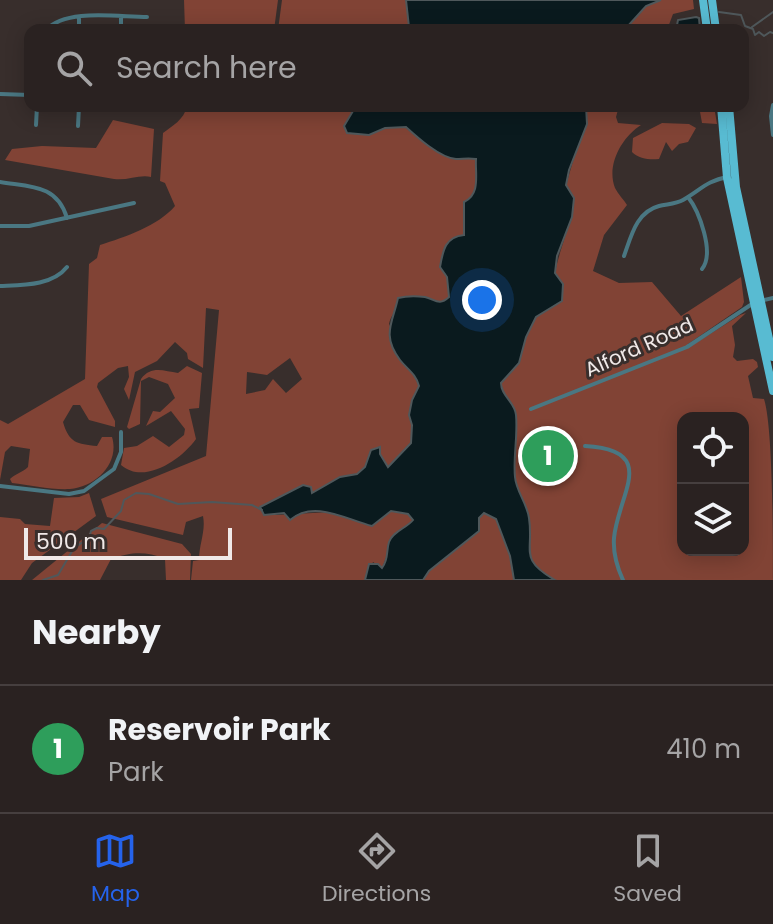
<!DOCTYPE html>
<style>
body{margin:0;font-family:Poppins,sans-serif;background:#322a2a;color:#f1f3f6}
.controls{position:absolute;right:24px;bottom:24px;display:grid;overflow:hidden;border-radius:16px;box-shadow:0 4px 20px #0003}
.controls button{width:72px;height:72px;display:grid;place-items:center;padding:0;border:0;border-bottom:2px solid #463f3f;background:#2a2221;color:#f1f3f6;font:40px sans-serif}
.scale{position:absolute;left:24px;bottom:20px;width:208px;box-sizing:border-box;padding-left:8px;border:4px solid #f0e9e8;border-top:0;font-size:22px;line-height:28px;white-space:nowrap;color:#f0e9e8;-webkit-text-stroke:6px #382e2c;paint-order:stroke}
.you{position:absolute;left:482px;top:300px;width:28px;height:28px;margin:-20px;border:6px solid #fff;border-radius:50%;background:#1a73e8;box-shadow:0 0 0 12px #1a73e833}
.badge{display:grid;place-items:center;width:52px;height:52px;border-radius:50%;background:#2563eb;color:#fff;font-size:26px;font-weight:700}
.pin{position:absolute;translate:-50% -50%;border:4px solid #fff;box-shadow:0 2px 8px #0006}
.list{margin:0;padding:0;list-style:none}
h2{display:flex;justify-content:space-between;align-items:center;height:104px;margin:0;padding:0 32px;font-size:34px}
h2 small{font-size:26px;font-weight:400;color:#a5a4a5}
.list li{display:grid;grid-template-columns:52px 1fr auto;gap:24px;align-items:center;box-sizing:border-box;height:128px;padding:0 32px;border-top:2px solid #463f3f}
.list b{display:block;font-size:30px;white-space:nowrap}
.list p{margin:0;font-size:26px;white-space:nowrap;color:#a5a4a5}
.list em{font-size:26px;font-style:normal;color:#a5a4a5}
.icon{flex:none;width:44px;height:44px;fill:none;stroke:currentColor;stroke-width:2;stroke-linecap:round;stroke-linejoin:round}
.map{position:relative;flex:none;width:773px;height:580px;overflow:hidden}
.search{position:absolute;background:#2a2221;box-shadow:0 4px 20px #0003;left:24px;right:24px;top:24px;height:88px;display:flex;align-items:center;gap:20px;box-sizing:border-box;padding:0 28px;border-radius:16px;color:#a5a4a5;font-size:30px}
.sheet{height:232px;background:#2a2221}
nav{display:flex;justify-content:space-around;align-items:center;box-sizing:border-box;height:112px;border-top:2px solid #463f3f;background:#2a2221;font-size:22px;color:#a5a4a5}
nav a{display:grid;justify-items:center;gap:4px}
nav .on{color:#2563eb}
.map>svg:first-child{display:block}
.green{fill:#814335;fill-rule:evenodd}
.water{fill:#0a1a1e;stroke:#4f585b;stroke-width:2}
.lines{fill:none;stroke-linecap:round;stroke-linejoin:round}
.stream{stroke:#4f585b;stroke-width:2}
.street{stroke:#4a7782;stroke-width:4}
.primary{stroke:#58bbd2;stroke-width:8}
.labels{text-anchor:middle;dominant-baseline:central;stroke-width:6;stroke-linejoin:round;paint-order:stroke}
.street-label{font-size:20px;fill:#f0e9e8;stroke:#382e2c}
</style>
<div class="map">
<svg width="773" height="580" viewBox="0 0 773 580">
<rect width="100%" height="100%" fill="#382e2c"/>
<path class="green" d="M184 0H278L274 30H185Z
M282 0H406L412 30H278Z
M661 0H693L694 9 673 14 667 30H628V26L646 6Z
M187 106H356L344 126 347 133 369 135 385 128 405 127C417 137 440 158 456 159 463 159 468 158 476 159V193L464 235 440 267 447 277 449 297C439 307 436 300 425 297 408 294 392 310 389 324L419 386 412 400 411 443 388 467 380 454V447L371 450 365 467 357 474 340 477 320 491 311 494 302 485 265 506 276 515 331 512 372 526 391 511 408 514 413 519 389 550 382 568 373 562 365 580H191L193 561 199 560C199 544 206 531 203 516L186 522 183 535 107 517 101 499 206 456 219 310 206 308 203 368 188 359 187 353 175 342 157 361 135 372 129 400 124 389 129 377 128 366 118 368 98 383 97 387 115 421V427L89 420 80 405H73L63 422C69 443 77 444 97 446L102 437H112C120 463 96 487 70 489 51 490 30 485 12 483L10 479C16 473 22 473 28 467L30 449 11 446 5 452 0 480V420L8 424 85 379 89 264 97 258 100 245C125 237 158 226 175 206L165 183 160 181 163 133C172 126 184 120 187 106ZM290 358 302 379 286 393 273 379 265 390 246 394 247 372 267 375Z
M586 106H619L616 117 618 123 641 125C622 137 606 165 615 188 618 194 624 200 627 205L604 235 593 271 619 283 652 282 681 316 741 277 744 302 742 307 688 344 691 346 740 315 746 313 732 326 735 345 733 357 737 361 753 359 757 362 758 367 748 376 753 398 764 399C773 426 773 543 773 580H555L549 576 543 580H423L429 571 479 531V518L484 513 488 514 486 371 563 284 555 274C557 255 577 210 573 196 572 192 568 189 566 185L587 114ZM683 418H743V550H683Z
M699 106H714L717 124 702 123Z
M113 120 154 129 151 177C140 174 127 181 114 179L5 160 12 149 42 146 96 148Z
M662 123 689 124 696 128 688 142 679 144 672 151 666 142 659 159C650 160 639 159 632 152L633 138Z
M187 366 202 373 199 408 189 409 196 439C181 460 144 485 121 465L124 448 137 446 153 436 169 447 184 435 185 429 171 411 146 426 153 411 160 412 175 398 168 384 149 377 141 381 140 424 129 429 127 427 141 379C151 365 164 371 178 373Z
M89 493 96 516 32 563 21 580H0V517L20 519 25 524 50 526 54 498 79 497Z
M102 523 182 544 191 554 190 580H166L165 559C145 551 132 552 111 559L100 580H32Z"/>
<path class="water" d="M406 0H661L646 6 628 26V30H412L409 27Z
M696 17 699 18 700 30H676L678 20Z
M356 106H586L587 124 569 170 566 185 574 198 572 217 557 256 555 273 563 284 562 301 536 317 526 337 519 363 501 383C501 396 515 402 516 415 518 436 513 457 515 477 516 491 527 503 529 518 534 551 518 559 555 580H514L510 556 496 519 484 513 479 518V531L429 571 423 580H365L369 564H378L382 568C389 559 386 551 389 542 393 531 407 528 413 520L408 514 391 511 372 526C347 520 314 499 290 520L284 513 264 515 260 507 303 485 311 487 312 493 340 477 357 474 365 467 371 450 380 447V454L388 467 411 443 412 425 409 415 412 400 419 386C416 374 407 369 400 360 381 335 393 322 398 298 406 296 417 296 425 297 436 300 439 306 449 297L447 277 440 267C443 250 445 237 464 235V202C481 194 475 174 476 159 468 158 463 159 456 159 440 158 417 137 406 127L385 128 369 135 347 133 344 126Z"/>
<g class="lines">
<path class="stream" d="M719 12 741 15 745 26 753 29 755 35 759 32 764 36 770 32 773 33
M752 27 773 12
M43 580 58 575 74 548 89 538 91 531 97 528 104 529 121 511 124 500 136 493 149 494 178 504 212 502 252 505 262 510"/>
<path class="street" d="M46 30C66 8 118 17 147 17
M79 30V17
M121 30V17
M0 94 30 95
M773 105 771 116 773 135
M36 125 37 106
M78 126 79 106
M0 182C30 187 57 184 67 218
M688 197C699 211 715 253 702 269
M0 226H29L134 203
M624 256C631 237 636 212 659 206 667 204 676 204 683 200 702 189 706 181 728 177
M0 286C22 285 52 286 67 267
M760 301 773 298
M531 409 687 347 752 304
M585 446C660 450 618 494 614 538 613 552 617 567 623 580
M0 486 69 494 84 491 114 469 121 452V432"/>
<path class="primary" d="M703 0 707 30
M712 0 716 30
M721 106 727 178 773 391
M729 106 736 187 773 357"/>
</g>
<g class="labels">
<g class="street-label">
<text transform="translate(639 347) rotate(-24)">Alford Road</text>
</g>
</g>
</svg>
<div class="controls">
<button><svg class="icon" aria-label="locate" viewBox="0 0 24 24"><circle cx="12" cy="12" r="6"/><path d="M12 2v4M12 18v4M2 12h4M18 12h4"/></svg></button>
<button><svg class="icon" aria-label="layers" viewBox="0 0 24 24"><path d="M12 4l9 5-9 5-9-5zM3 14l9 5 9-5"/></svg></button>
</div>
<div class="scale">500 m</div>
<div class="you"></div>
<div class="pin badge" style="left:548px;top:456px;background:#2e9e5b">1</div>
<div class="search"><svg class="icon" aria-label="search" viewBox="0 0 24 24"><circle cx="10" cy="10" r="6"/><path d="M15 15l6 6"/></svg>Search here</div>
</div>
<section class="sheet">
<h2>Nearby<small></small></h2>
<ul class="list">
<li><span class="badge" style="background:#2e9e5b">1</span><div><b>Reservoir Park</b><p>Park</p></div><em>410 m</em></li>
</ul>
</section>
<nav>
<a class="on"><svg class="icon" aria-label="map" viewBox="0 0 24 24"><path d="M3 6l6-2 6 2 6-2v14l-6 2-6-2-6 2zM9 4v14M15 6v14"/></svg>Map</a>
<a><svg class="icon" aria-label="directions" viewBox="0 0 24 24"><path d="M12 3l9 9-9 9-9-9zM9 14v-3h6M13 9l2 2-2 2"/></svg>Directions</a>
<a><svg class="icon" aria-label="saved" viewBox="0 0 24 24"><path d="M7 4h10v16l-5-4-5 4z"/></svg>Saved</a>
</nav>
